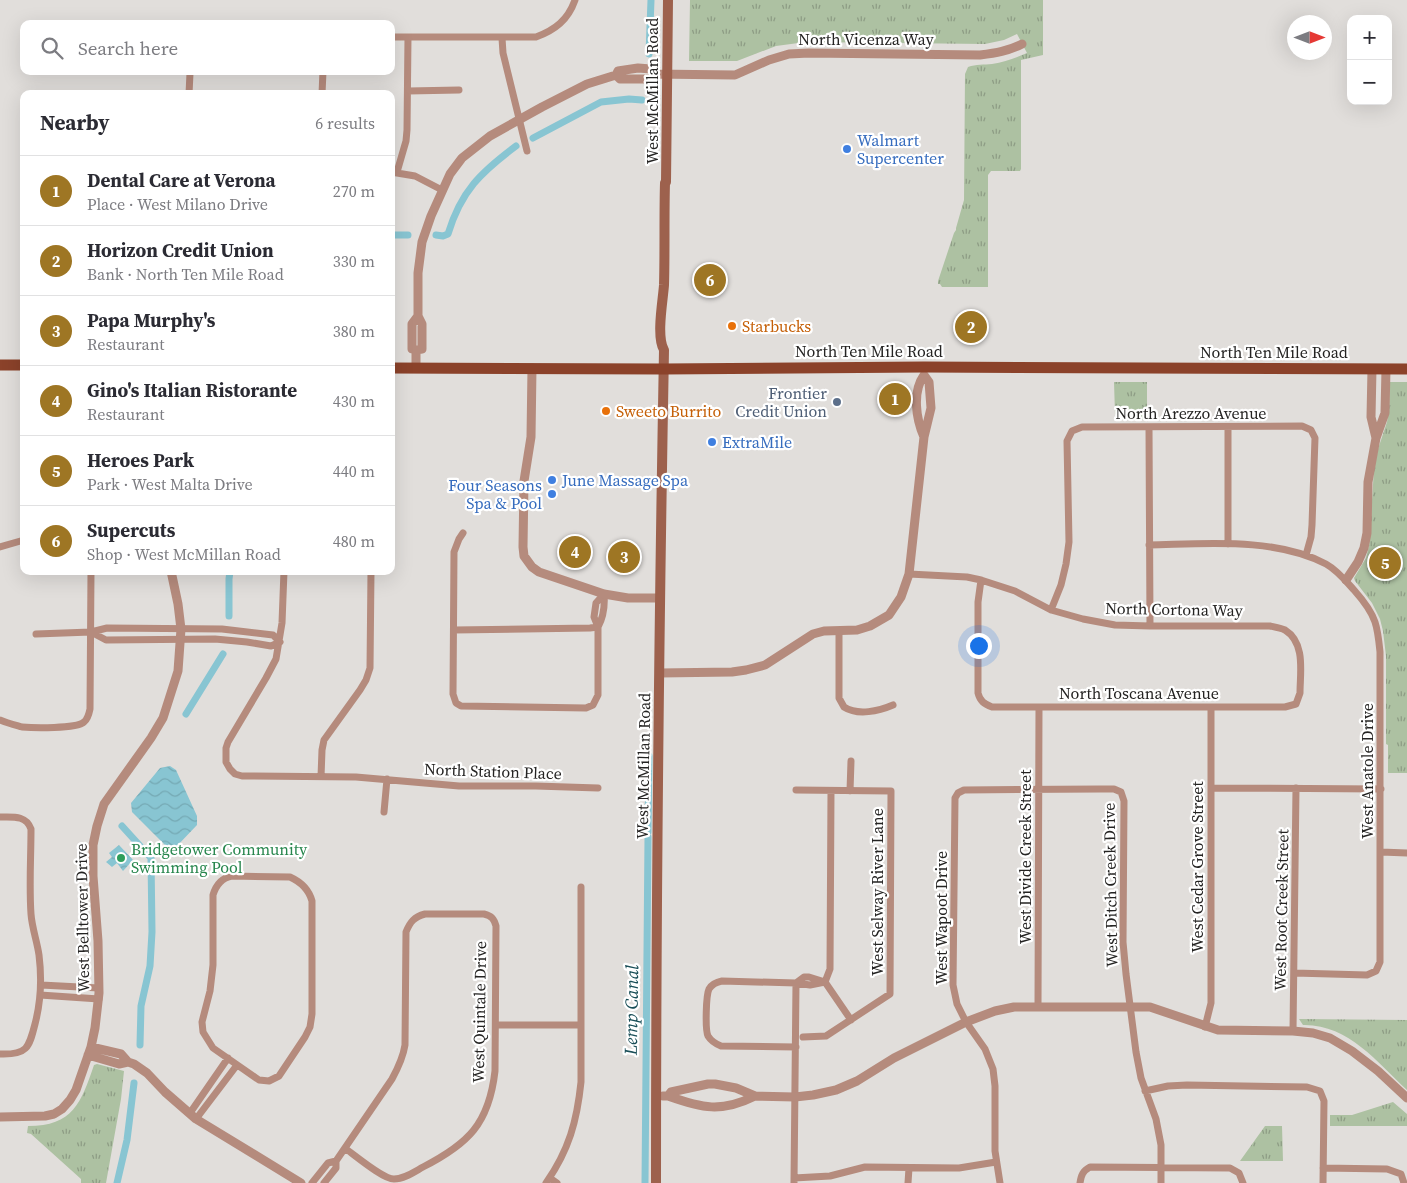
<!DOCTYPE html>
<meta charset="utf-8">
<style>
body{margin:0;font-family:"Source Serif 4",serif;background:#f7f7f7;color:#2b2b33}
.controls{position:absolute;right:15px;top:15px;display:grid;overflow:hidden;border-radius:10px;box-shadow:0 5px 20px #0002}
.controls button{width:45px;height:45px;display:grid;place-items:center;padding:0;border:0;border-bottom:1px solid #e1e1e2;background:#fff;color:#2b2b33;font:25px sans-serif}
.compass{position:absolute;left:1287px;top:15px;width:45px;height:45px;border-radius:50%;background:#fff;box-shadow:0 5px 20px #0002;rotate:90deg}
.you{position:absolute;left:978px;top:645px;width:18px;height:18px;margin:-12px;border:4px solid #fff;border-radius:50%;background:#1a73e8;box-shadow:0 0 0 8px #1a73e833}
.badge{display:grid;place-items:center;width:32px;height:32px;border-radius:50%;background:#9e7624;color:#fff;font-size:16px;font-weight:700}
.pin{position:absolute;translate:-50% -50%;border:2px solid #fff;box-shadow:0 1px 5px #0006}
.list{margin:0;padding:0;list-style:none}
h2{display:flex;justify-content:space-between;align-items:center;height:65px;margin:0;padding:0 20px;font-size:21px}
h2 small{font-size:16px;font-weight:400;color:#7c7c81}
.list li{display:grid;grid-template-columns:32px 1fr auto;gap:15px;align-items:center;box-sizing:border-box;height:70px;padding:0 20px;border-top:1px solid #e1e1e2}
.list b{display:block;font-size:19px;white-space:nowrap}
.list p{margin:0;font-size:16px;white-space:nowrap;color:#7c7c81}
.list em{font-size:16px;font-style:normal;color:#7c7c81}
.icon{flex:none;width:28px;height:28px;fill:none;stroke:currentColor;stroke-width:2;stroke-linecap:round;stroke-linejoin:round}
.map{position:relative;flex:none;width:1407px;height:1183px;overflow:hidden}
.search{position:absolute;background:#fff;box-shadow:0 5px 20px #0002;left:20px;top:20px;width:375px;height:55px;display:flex;align-items:center;gap:12px;box-sizing:border-box;padding:0 18px;border-radius:10px;color:#7c7c81;font-size:19px}
.panel{position:absolute;background:#fff;box-shadow:0 5px 20px #0002;left:20px;top:90px;width:375px;height:485px;border-radius:10px}
.map>svg:first-child{display:block}
.grass{fill:url(#grass-tufts)}
.water{fill:url(#water-waves)}
.lines{fill:none;stroke-linecap:round;stroke-linejoin:round}
.canal{stroke:#88c5d2;stroke-width:7}
.minor{stroke:#b58b7d;stroke-width:7}
.tertiary{stroke:#b58b7d;stroke-width:9}
.secondary{stroke:#9d614d;stroke-width:10}
.primary{stroke:#8b422a;stroke-width:11}
.shop-dot{fill:#3f7fe0;stroke:#fff;stroke-width:2}
.food-dot{fill:#e8710a;stroke:#fff;stroke-width:2}
.service-dot{fill:#5c6f8a;stroke:#fff;stroke-width:2}
.leisure-dot{fill:#2e9e5b;stroke:#fff;stroke-width:2}
.labels{text-anchor:middle;dominant-baseline:central;stroke-width:4.5;stroke-linejoin:round;paint-order:stroke}
.street-label{font-size:16px;fill:#242322;stroke:#fff}
.shop-label{font-size:16px;fill:#366cbe;stroke:#fff;text-anchor:start}
.food-label{font-size:16px;fill:#c56008;stroke:#fff;text-anchor:start}
.service-label{font-size:16px;fill:#4e5e75;stroke:#fff;text-anchor:end}
.leisure-label{font-size:16px;fill:#27864d;stroke:#fff;text-anchor:start}
.water-label{font-size:18px;font-style:italic;fill:#194e57;stroke:#fff}
</style>
<div class="map">
<svg width="1407" height="1183" viewBox="0 0 1407 1183">
<defs>
<pattern id="grass-tufts" width="24" height="20" patternUnits="userSpaceOnUse" patternTransform="scale(1.25)"><rect width="24" height="20" fill="#adc1a2"/><path d="M3 7l-1-3M5 7V3M7 7l1-3M15 17l-1-3M17 17v-4M19 17l1-3" fill="none" stroke="#8d9c84"/></pattern>
<pattern id="water-waves" width="16" height="10" patternUnits="userSpaceOnUse" patternTransform="scale(1.25)"><rect width="16" height="10" fill="#88c5d2"/><path d="M0 5q4-4 8 0t8 0" fill="none" stroke="#75a9b4"/></pattern>
</defs>
<rect width="100%" height="100%" fill="#e1dedb"/>
<path class="grass" d="M690 0H1043V55L1021 60V169L1020 171H991L988 175V287H942L940 284H938V281L954 233 956 230V228L964 200 965 74 968 67C976 64 984 65 992 64 1005 62 1015 58 1027 53L1017 34 1004 40 985 44 806 42 776 46 737 61H689Z
M1114 382H1147V420H1117V416L1115 414Z
M1390 382H1407V773H1388V745L1386 744V656L1383 631 1380 619 1372 603 1355 581 1354 578 1366 558 1369 546 1374 469 1378 449 1387 422 1389 411Z
M1299 1019 1407 1020V1090C1377 1062 1348 1024 1303 1025Z
M97 1064 124 1071 121 1099 106 1183H81V1179L31 1134 27 1133 28 1126C73 1126 81 1103 94 1065Z
M1393 1102 1407 1114V1126H1330V1115H1352Z
M1265 1126H1282L1283 1161H1240Z"/>
<path class="water" d="M170 766 176 770 197 816V825L176 847 168 848 132 812 131 803 160 768Z
M119 845 133 860 123 871 117 863 112 867 106 862 112 857 109 853Z"/>
<g class="lines">
<path class="canal" d="M649 54 651 0
M533 138 601 102 629 99 642 100
M391 235H408
M436 235 443 236 448 234C461 191 481 172 516 146
M229 616V579L230 571
M186 714 223 654
M122 826 151 858 152 932 150 966 141 1006 140 1045
M648 832 649 756
M117 1183 127 1140 134 1083
M645 1183 648 837"/>
<path class="minor" d="M391 37H536C555 30 568 20 575 0
M502 38 503 53 527 151
M408 91 459 90
M189 94 190 73
M322 94 323 71
M391 172 415 176 442 190
M397 172 406 141 407 130 408 37
M1149 427 1150 626
M1228 427V544
M463 533 459 539 454 552 453 694 456 703 461 706 586 708 593 705 598 695V627L594 617 596 603 604 594C605 606 604 616 598 627
M1149 545C1205 544 1275 537 1326 564 1337 570 1346 581 1354 590 1362 599 1371 610 1375 622 1378 631 1379 642 1380 652V962L1376 971 1367 975 1294 973
M0 547 24 540
M284 571 282 623 276 659 266 678 228 742 226 748V762L230 769 235 774 242 776 356 777 459 786H536L598 788
M909 574 967 577 981 580 1015 591 1051 610 1083 619 1115 625 1150 626H1270C1275 627 1281 628 1285 630 1306 643 1300 673 1300 693L1296 704 1285 707H992C984 704 980 701 978 693V602L981 580
M1051 610 1061 585 1066 564 1069 542 1067 441 1072 431 1082 427 1302 426 1311 430 1315 438 1312 525 1311 537 1306 555
M454 630 590 628 598 627
M839 631V698L844 707C858 716 879 711 893 705
M36 634 91 632 107 628 222 629 273 635 280 642 271 646 247 642 215 639 106 640 91 632
M0 720C7 723 15 725 22 727 33 728 76 729 84 722 88 719 89 714 90 709L91 571
M321 777 322 750 324 740 360 690 366 680 370 668 371 571
M1211 788 1381 789
M796 790 891 791 890 994 826 1036 803 1037
M831 791 830 969 825 982 851 1020
M850 791 851 761
M384 812 387 779
M0 817C13 817 26 815 31 829 31 857 29 886 31 914 32 928 37 941 39 955 42 979 41 1001 35 1024 29 1048 27 1055 0 1054
M1381 852 1407 853
M232 876 290 877C301 882 309 890 312 901V1014L310 1027 305 1037 279 1076 269 1081 259 1080 213 1048 203 1032 202 1022 210 991 213 965V895C216 885 221 878 232 876Z
M796 983 804 977H809L825 982
M41 985 99 988
M40 995 99 999
M1038 1007 1039 707
M496 1025H581
M1205 1027 1211 1003V707
M1293 1031 1296 788
M796 1047 721 1046C716 1044 711 1041 708 1036 705 1030 706 995 709 989 712 984 717 982 722 981L796 983 810 985 825 982
M1145 1091 1168 1086 1187 1085 1307 1087 1320 1091 1324 1101 1323 1183
M190 1113 228 1058
M196 1119 237 1065
M336 1161 392 1079C398 1068 403 1058 405 1045L406 932C410 922 414 917 425 914H484C492 916 494 919 496 926L495 1071C489 1124 468 1144 423 1167 414 1172 404 1179 394 1179 383 1179 356 1156 346 1149
M1323 1168 1387 1169 1401 1174 1404 1183
M550 1178 557 1183
M794 1178 830 1176 865 1167 959 1168 996 1162
M312 1183 328 1163 336 1161V1168L324 1183
M546 1183C569 1150 577 1121 581 1082V887
M794 1183 796 983
M908 1183 909 1168
M1000 1183 995 1151V1086L993 1069 985 1049 966 1022 957 1004 953 985 955 798 958 793 964 790 1100 789H1114L1121 792 1124 801 1123 942 1126 974 1136 1052 1141 1078 1156 1119 1161 1145V1183
M1080 1183C1081 1175 1083 1171 1090 1167L1230 1168 1239 1173 1243 1183"/>
<path class="tertiary" d="M638 68 651 69 653 74 651 79H620L616 75 618 71Z
M653 74 735 75 769 60 789 54 809 53 980 55C996 53 1008 51 1022 44
M418 316V273L422 242 431 216 450 174 462 158 490 136 542 107 587 84 616 75
M416 368V350L412 349V324L418 316 422 324V349L416 350
M532 368 531 437 524 481 523 547 524 556 532 567 539 572 604 594 628 598H660
M1372 369 1371 417 1376 438
M1346 580 1358 562 1364 548 1367 533 1368 482 1376 438 1385 413 1386 369
M660 673 732 672 746 670 765 665 813 634 824 631 857 630 870 626 889 615 901 597 909 574 924 437 931 408 929 382 924 375C912 392 916 419 924 437
M91 1047 121 1054 128 1062 134 1064 147 1073 165 1092 196 1119 301 1183
M88 1055 119 1064 128 1062
M663 1096H668C702 1108 721 1113 755 1096
M668 1096 671 1092 708 1084H715L736 1088 755 1096 795 1097 813 1095 836 1090 857 1081 894 1058 966 1022 995 1011 1014 1007H1150L1218 1030 1293 1031 1313 1033 1330 1038 1352 1051 1378 1071 1407 1098
M0 1117 45 1116 54 1114 62 1109 70 1100 76 1090 91 1047 95 1028 99 993 98 941 93 876V845L97 826 104 804 151 738 163 718 178 671 181 629 178 604 171 571"/>
<path class="secondary" d="M656 1183C656 905 659 628 664 350 656 337 663 300 664 285 665 251 664 217 665 183L666 182 668 0"/>
<path class="primary" d="M0 365H24
M391 368 664 369 924 367 1407 369"/>
</g>
<g class="shop-dot">
<circle cx="847" cy="149" r="5"/>
<circle cx="712" cy="442" r="5"/>
<circle cx="552" cy="480" r="5"/>
<circle cx="552" cy="494" r="5"/>
</g>
<g class="food-dot">
<circle cx="732" cy="326" r="5"/>
<circle cx="606" cy="411" r="5"/>
</g>
<circle class="service-dot" cx="837" cy="402" r="5"/>
<circle class="leisure-dot" cx="121" cy="858" r="5"/>
<g class="labels">
<g class="street-label">
<text x="866" y="39">North Vicenza Way</text>
<text transform="translate(652 91) rotate(-90)">West McMillan Road</text>
<text x="869" y="351">North Ten Mile Road</text>
<text x="1274" y="352">North Ten Mile Road</text>
<text x="1191" y="413">North Arezzo Avenue</text>
<text transform="translate(1174 609) rotate(1)">North Cortona Way</text>
<text x="1139" y="693">North Toscana Avenue</text>
<text transform="translate(643 766) rotate(-89)">West McMillan Road</text>
<text transform="translate(493 771) rotate(2)">North Station Place</text>
<text transform="translate(1367 771) rotate(-90)">West Anatole Drive</text>
<text transform="translate(1025 857) rotate(-90)">West Divide Creek Street</text>
<text transform="translate(1197 867) rotate(-90)">West Cedar Grove Street</text>
<text transform="translate(1110 885) rotate(-91)">West Ditch Creek Drive</text>
<text transform="translate(877 892) rotate(-90)">West Selway River Lane</text>
<text transform="translate(1281 910) rotate(-89)">West Root Creek Street</text>
<text transform="translate(82 918) rotate(-91)">West Belltower Drive</text>
<text transform="translate(941 918) rotate(-90)">West Wapoot Drive</text>
<text transform="translate(479 1012) rotate(-89)">West Quintale Drive</text>
</g>
<g class="shop-label">
<text x="857" y="140">Walmart<tspan x="857" dy="18">Supercenter</tspan></text>
<text x="722" y="442">ExtraMile</text>
<text x="562" y="480">June Massage Spa</text>
<text x="542" y="485" text-anchor="end">Four Seasons<tspan x="542" dy="18">Spa &amp; Pool</tspan></text>
</g>
<g class="food-label">
<text x="742" y="326">Starbucks</text>
<text x="616" y="411">Sweeto Burrito</text>
</g>
<g class="service-label">
<text x="827" y="393">Frontier<tspan x="827" dy="18">Credit Union</tspan></text>
</g>
<g class="leisure-label">
<text x="131" y="849">Bridgetower Community<tspan x="131" dy="18">Swimming Pool</tspan></text>
</g>
<g class="water-label">
<text transform="translate(631 1010) rotate(-89)">Lemp Canal</text>
</g>
</g>
</svg>
<div class="controls">
<button>+</button>
<button>−</button>
</div>
<svg class="compass" viewBox="-18 -18 36 36"><path d="M0-13l5 13h-10z" fill="#e53935"/><path d="M0 13l5-13h-10z" fill="#7c7c81"/></svg>
<div class="you"></div>
<div class="pin badge" style="left:895px;top:399px">1</div>
<div class="pin badge" style="left:971px;top:327px">2</div>
<div class="pin badge" style="left:624px;top:557px">3</div>
<div class="pin badge" style="left:575px;top:552px">4</div>
<div class="pin badge" style="left:1385px;top:563px">5</div>
<div class="pin badge" style="left:710px;top:280px">6</div>
<div class="search"><svg class="icon" aria-label="search" viewBox="0 0 24 24"><circle cx="10" cy="10" r="6"/><path d="M15 15l6 6"/></svg>Search here</div>
<section class="panel">
<h2>Nearby<small>6 results</small></h2>
<ul class="list">
<li><span class="badge">1</span><div><b>Dental Care at Verona</b><p>Place · West Milano Drive</p></div><em>270 m</em></li>
<li><span class="badge">2</span><div><b>Horizon Credit Union</b><p>Bank · North Ten Mile Road</p></div><em>330 m</em></li>
<li><span class="badge">3</span><div><b>Papa Murphy's</b><p>Restaurant</p></div><em>380 m</em></li>
<li><span class="badge">4</span><div><b>Gino's Italian Ristorante</b><p>Restaurant</p></div><em>430 m</em></li>
<li><span class="badge">5</span><div><b>Heroes Park</b><p>Park · West Malta Drive</p></div><em>440 m</em></li>
<li><span class="badge">6</span><div><b>Supercuts</b><p>Shop · West McMillan Road</p></div><em>480 m</em></li>
</ul>
</section>
</div>
